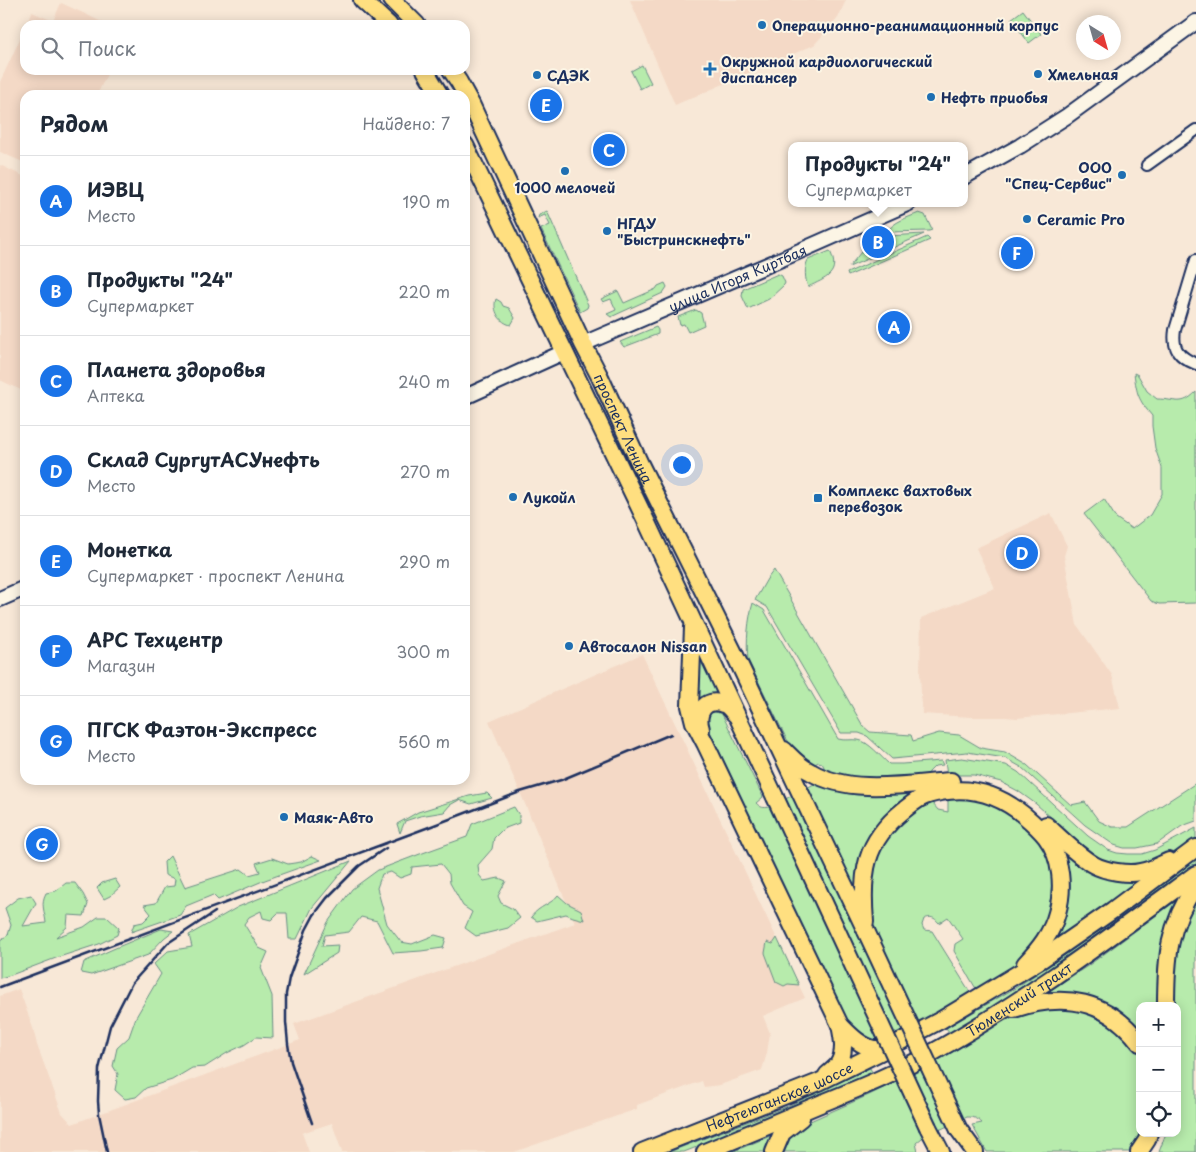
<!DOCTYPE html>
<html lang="ru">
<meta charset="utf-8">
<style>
body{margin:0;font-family:"Playpen Sans",sans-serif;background:#f2f2f3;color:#1f2937}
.controls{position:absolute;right:15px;bottom:15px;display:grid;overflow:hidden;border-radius:10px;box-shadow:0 2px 12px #0003}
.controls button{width:45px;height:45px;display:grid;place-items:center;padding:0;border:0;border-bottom:1px solid #e0e1e3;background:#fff;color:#1f2937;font:25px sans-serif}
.compass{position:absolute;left:1076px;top:15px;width:45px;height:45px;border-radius:50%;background:#fff;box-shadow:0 2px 12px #0003;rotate:143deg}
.you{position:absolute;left:681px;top:464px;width:18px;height:18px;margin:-12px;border:4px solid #fff;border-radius:50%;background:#1a73e8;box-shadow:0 0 0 8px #1a73e833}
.badge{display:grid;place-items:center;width:32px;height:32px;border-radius:50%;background:#1a73e8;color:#fff;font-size:16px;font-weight:700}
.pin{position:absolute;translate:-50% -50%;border:2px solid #fff;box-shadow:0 1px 5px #0006}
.popup{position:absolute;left:788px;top:142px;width:180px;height:65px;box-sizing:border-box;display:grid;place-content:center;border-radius:10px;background:#fff;filter:drop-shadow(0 1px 4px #0005);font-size:16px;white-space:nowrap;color:#747a83}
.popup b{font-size:19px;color:#1f2937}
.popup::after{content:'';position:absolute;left:50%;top:100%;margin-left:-10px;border:10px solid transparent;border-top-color:#fff}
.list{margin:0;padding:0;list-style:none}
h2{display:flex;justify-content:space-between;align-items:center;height:65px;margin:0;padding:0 20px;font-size:21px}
h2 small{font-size:16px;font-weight:400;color:#747a83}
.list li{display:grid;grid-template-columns:32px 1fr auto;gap:15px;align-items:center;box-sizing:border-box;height:90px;padding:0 20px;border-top:1px solid #e0e1e3}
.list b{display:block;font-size:19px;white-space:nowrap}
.list p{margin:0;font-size:16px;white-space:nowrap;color:#747a83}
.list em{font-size:16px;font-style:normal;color:#747a83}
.icon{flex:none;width:28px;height:28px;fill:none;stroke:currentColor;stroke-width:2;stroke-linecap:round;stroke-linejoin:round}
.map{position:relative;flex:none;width:1196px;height:1152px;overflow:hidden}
.search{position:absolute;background:#fff;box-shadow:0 2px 12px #0003;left:20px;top:20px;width:450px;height:55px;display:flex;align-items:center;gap:12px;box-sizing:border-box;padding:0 18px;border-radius:15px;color:#747a83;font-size:19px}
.panel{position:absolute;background:#fff;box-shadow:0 2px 12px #0003;left:20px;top:90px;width:450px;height:695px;border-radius:15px}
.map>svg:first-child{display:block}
.built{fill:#f4d9c6}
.green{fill:#b7ebac;stroke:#698d85}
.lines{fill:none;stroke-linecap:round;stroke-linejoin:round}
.street-casing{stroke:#1b2f5e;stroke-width:14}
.secondary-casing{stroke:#1b2f5e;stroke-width:18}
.primary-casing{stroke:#1b2f5e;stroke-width:20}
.street{stroke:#fcf5e5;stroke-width:10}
.secondary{stroke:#fcf5e5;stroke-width:14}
.primary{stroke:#ffdf80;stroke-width:16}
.rail{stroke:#1b2f5e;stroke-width:2.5}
.primary-bridge-casing{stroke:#1b2f5e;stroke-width:20;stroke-linecap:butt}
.primary-bridge{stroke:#ffdf80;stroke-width:16}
.poi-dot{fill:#1f6fb2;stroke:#fcf5e5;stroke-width:2}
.labels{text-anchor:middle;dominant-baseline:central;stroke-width:4;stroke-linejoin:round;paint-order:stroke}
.poi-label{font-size:14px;font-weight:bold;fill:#1b2f5e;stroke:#fcf5e5;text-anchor:start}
.street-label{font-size:14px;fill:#1b2f5e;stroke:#fcf5e5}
</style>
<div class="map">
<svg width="1196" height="1152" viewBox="0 0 1196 1152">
<rect width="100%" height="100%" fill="#f8e8d7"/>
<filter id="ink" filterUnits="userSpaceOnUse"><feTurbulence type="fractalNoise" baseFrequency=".02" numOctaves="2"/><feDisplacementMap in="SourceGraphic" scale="10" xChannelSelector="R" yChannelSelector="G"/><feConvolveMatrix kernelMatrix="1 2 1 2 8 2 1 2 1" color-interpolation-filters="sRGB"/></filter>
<g filter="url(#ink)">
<path class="built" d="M630 0H846L838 18 814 45 675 105Z
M61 3 81 12 108 25H27L32 12 53 21Z
M25 28V70H109L97 95H25V163L0 152V82Z
M0 165 25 177V392L0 380Z
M1051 513 1067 546 1064 556 1077 625 1112 675 1120 708 1017 718 1005 717H971L922 714 920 673 921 618 995 588 976 548Z
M642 654 805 998 763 1016 770 1033 767 1053 762 1070 720 1085 704 1087 702 1081 637 1105V1109L514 1152H342L332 1123 302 1133 309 1152H0V996L19 989 33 1028 37 1045 62 1113 72 1124 300 1040 294 1024 575 923 520 792 489 721Z"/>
<path class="green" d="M1023 10 1041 34 1029 43 1011 19Z
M642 65 651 83 640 89 631 71Z
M547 211 588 305 587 308 580 312 541 229 550 225 545 215 538 218 539 215Z
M919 213 925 215 932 230 929 231 887 232C894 221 907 218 919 213Z
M924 234 849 267 861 252 888 240 887 236Z
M927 237 930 240 848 276 847 273Z
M830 251C841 274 826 278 808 287 805 280 804 267 808 260Z
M778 274 782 276 785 283 784 285 769 299 748 309 742 296 743 289Z
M665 283 667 287 663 293 611 317 607 314 616 310 611 299 603 302 601 299 618 291 624 303 656 289 658 286Z
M496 299 501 302 503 306 509 308 515 318 511 325C500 323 492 310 496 299Z
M696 310 701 313 704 325 688 332 684 324 680 325 678 317Z
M656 327 658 330V334L624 347 620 342Z
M1134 373 1138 375 1147 391 1157 399C1176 399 1181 407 1196 392V603L1159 604 1151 601 1084 514 1104 499 1116 518 1132 529 1150 515 1162 494V468L1155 448 1152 426V416C1138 399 1137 395 1134 373Z
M774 570 863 726 870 732 911 735 913 741 939 733 959 735 981 748 1005 752 1027 765 1071 805 1085 802 1099 821 1112 827H1128L1196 783V821L1182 826 1157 844 1137 848H1124L1114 845 1085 825 1021 767 1005 758 967 752 892 759 867 736 859 733H841L767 607 755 600 767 579Z
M753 603 764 610 838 739C845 741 851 739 858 740 868 741 881 757 889 764H902L941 761 943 765 935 766 929 772 928 778 933 804 938 810 948 812V799L961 797 975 798 1005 808 1036 835 1050 861 1053 877 1054 894 1047 925 1023 961 1010 971 979 990 975 987 954 951 955 944 963 939 948 917 939 923C934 917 931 916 924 919L922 925 924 930 932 931 970 992 967 997 906 1031 880 1042 870 1041 848 1023 704 719 710 709 720 710 763 797 756 803C761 808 763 808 770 807L818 782 824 772V767L822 763 818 762 811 767 793 748 786 738 748 660C746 643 748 619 753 603Z
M697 650 720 698 698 706 695 696Z
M962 758 1006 765 1018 772 1088 836 1108 850 1117 853 1128 854H1142L1155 850 1196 828V838L1173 856 1132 866 1115 864 1100 858 1080 843 1036 804 1018 791 1001 782 974 775H947L945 760Z
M487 793 492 798 471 804 459 800 450 805 444 812 420 816 405 821 400 833 397 824 418 812 469 796Z
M514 807 519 815V823L503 829 494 838 492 849 478 865 479 875 484 881 499 878 506 881 498 896 501 903 513 909 520 918 508 928 476 936 465 928 472 912 463 906 450 883 449 874 441 864 412 867 411 874 400 878 391 872 382 874 377 888 387 924 401 942 412 944 435 935 446 938 443 948 421 951 393 953 377 921 361 917 349 932 325 935 322 946 338 945 337 953 304 974 328 922 352 889 378 870 420 854 467 837 472 824Z
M1058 840 1077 855 1146 875 1071 930 1046 946 1058 925Z
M170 856 185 887 241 869 249 875 260 872 256 863 272 858 288 864 301 862 312 856 321 860 265 880 218 900 213 895 186 906 180 915 131 932 134 924 143 922 151 914 144 905 156 903 165 887 174 886 175 879 165 875 164 862Z
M1196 859V864L1069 957 1020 991 950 1033 946 1028 1015 988 1065 955Z
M351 861 312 908 297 939H289L287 913H278L271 920 263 918 261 911 249 917 244 924 259 948 268 952 261 968 272 996 273 1038 256 1037 244 1045 227 1053 205 1067 192 1068 172 1080 146 1088 136 1097 125 1099 115 1090 118 1074 113 1066 117 1048 129 1037 136 1017 161 974 154 964 168 951 192 947 189 935 238 907Z
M115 879 120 887 110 896 104 899 97 888 102 883Z
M66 883H75L83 894 88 904 84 916 68 915 67 927 56 937 84 927 98 917H107L119 928 117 935 99 944 56 958 11 975 0 978V940L8 935 11 925 5 908 18 898 31 895 36 903 23 926 46 923C45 912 40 904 46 893L56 891Z
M558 895 567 903 581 910 584 920 573 917 566 914 537 921 531 917C540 905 551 905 558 895Z
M1184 895 1162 1006H1140V1036L1129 1024 1040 997 1089 965Z
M1196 899V1152H1159L1166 1133H1177V1006H1174C1174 986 1172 966 1176 946 1178 929 1188 913 1196 899Z
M161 929 173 931 164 938 148 955 91 975 81 973 84 962 113 949Z
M777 938 799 985 788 984 784 986 776 982 765 953 767 942 773 944Z
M1077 1008 1109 1021 1135 1045 1140 1053V1133H1143L1132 1152H987L972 1125 982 1123C977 1118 974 1117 967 1117L922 1138 916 1143 918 1152H780L782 1146 796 1129 808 1122 871 1094 918 1071 998 1024 1016 1015 1032 1010Z
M870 1068 873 1074 707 1143 684 1152H669L788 1106Z
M775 1134 769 1152H732Z"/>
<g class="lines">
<g class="street-casing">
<path id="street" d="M1147 165 1196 130
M1196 260 1175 330C1172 349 1179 357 1196 364"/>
</g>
<g class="secondary-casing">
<g id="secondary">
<path d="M964 177 1020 146 1067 116 1196 22"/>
<path id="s1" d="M583 344 793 254 909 203"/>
<path d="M465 397 564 352"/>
<path d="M0 599 25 588"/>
</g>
</g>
<g class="primary-casing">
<g id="primary">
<path d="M362 0 389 25"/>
<path d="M392 0 417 25"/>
<path d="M425 70 440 95"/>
<path id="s2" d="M451 70 459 82 471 104 583 344 600 377 640 464 733 651 866 931"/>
<path d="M465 145 648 525 775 797"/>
<path d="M693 627 690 706 694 722 705 743 840 1025C843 1039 846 1054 837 1066 834 1069 830 1072 827 1075"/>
<path d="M701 729C696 714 704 697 723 704 728 705 731 710 735 714"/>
<path d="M784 750C792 758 800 767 811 772 850 795 908 784 951 781"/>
<path d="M1046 825C1059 837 1079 857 1094 865 1105 871 1128 875 1140 872 1150 871 1160 865 1169 861"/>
<path d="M865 922C861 873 864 842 904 810 909 806 914 802 919 799 926 795 933 793 941 792 973 786 1000 795 1025 816 1032 822 1040 829 1046 837 1062 858 1064 889 1057 913 1052 933 1039 949 1025 964"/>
<path d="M1166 1006C1166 959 1168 925 1196 885"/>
<path d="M1014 1009C1064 992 1108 1000 1140 1043"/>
<path d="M840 1025C849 1034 860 1046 874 1049 878 1049 882 1049 886 1049"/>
<path d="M928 1127 941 1152"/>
<path d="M959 1130 975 1152"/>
<path id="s3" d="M642 1152 819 1082 886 1049 941 1020 1042 959 1113 910 1196 848"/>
<path id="s4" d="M705 1152C743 1136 782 1120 820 1104 857 1089 895 1074 930 1054 1024 1002 1110 937 1196 874"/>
<path d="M774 1152 782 1133 801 1118"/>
<path d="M1139 1152 1147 1140 1149 1133"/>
</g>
</g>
<use href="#street" class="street"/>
<use href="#secondary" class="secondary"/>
<use href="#primary" class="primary"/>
<path class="rail" d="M0 987 429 827 520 792 561 780 671 734
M312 1123 291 1062 288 1044 286 1022V994L289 978 306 930 314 915 327 898 359 866 386 848
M107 1152 99 1114 98 1101 99 1069 110 1026 132 983 168 943 215 912"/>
<g class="primary-bridge-casing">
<path id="primary-bridge" d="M775 797 928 1127
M866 931 959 1130"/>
</g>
<use href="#primary-bridge" class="primary-bridge"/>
</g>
</g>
<g class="poi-dot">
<circle cx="762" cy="25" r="5"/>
<path d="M707.5 61.5h5v5h5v5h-5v5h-5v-5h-5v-5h5z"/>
<circle cx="1038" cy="74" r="5"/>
<circle cx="537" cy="75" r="5"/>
<circle cx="931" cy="97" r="5"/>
<circle cx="565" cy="171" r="5"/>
<circle cx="1122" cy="175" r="5"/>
<circle cx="1027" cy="219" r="5"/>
<circle cx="607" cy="231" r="5"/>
<circle cx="513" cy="497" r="5"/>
<rect x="813" y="493" width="10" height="10" rx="2.5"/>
<circle cx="569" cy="646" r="5"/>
<circle cx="284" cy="817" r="5"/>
</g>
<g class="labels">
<g class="poi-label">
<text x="772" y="25">Операционно-реанимационный корпус</text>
<text x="721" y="61">Окружной кардиологический<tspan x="721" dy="16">диспансер</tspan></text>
<text x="1048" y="74">Хмельная</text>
<text x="547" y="75">СДЭК</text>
<text x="941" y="97">Нефть приобья</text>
<text x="1112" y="167" text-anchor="end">ООО<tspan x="1112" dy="16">"Спец-Сервис"</tspan></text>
<text x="565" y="187" text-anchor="middle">1000 мелочей</text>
<text x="1037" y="219">Ceramic Pro</text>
<text x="617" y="223">НГДУ<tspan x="617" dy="16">"Быстринскнефть"</tspan></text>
<text x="828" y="490">Комплекс вахтовых<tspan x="828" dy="16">перевозок</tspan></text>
<text x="523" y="497">Лукойл</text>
<text x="579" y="646">Автосалон Nissan</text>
<text x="294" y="817">Маяк-Авто</text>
</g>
<g class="street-label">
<text stroke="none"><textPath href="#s1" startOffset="168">улица Игоря Киртбая</textPath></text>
<text stroke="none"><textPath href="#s2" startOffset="398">проспект Ленина</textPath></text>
<text stroke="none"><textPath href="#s4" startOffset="350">Тюменский тракт</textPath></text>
<text stroke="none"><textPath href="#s3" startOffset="148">Нефтеюганское шоссе</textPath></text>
</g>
</g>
</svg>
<div class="controls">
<button>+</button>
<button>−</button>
<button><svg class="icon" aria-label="locate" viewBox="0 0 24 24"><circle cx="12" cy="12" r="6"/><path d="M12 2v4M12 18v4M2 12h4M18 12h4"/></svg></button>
</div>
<svg class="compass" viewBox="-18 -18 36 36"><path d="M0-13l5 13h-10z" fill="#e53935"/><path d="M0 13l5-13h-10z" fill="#747a83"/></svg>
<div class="you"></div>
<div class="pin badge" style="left:894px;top:327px">A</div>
<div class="pin badge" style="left:878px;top:242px">B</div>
<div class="popup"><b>Продукты &quot;24&quot;</b>Супермаркет</div>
<div class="pin badge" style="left:609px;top:150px">C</div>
<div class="pin badge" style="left:1022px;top:553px">D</div>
<div class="pin badge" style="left:546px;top:105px">E</div>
<div class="pin badge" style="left:1017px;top:253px">F</div>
<div class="pin badge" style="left:42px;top:844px">G</div>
<div class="search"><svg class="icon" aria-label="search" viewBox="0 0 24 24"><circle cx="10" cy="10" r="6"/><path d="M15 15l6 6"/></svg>Поиск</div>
<section class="panel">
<h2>Рядом<small>Найдено: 7</small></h2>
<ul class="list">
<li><span class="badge">A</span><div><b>ИЭВЦ</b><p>Место</p></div><em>190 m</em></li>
<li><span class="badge">B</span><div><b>Продукты &quot;24&quot;</b><p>Супермаркет</p></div><em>220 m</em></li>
<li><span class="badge">C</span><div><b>Планета здоровья</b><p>Аптека</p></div><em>240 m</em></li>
<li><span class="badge">D</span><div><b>Склад СургутАСУнефть</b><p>Место</p></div><em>270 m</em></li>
<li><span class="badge">E</span><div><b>Монетка</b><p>Супермаркет · проспект Ленина</p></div><em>290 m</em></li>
<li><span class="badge">F</span><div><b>АРС Техцентр</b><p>Магазин</p></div><em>300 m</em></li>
<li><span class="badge">G</span><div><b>ПГСК Фаэтон-Экспресс</b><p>Место</p></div><em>560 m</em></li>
</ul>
</section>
</div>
